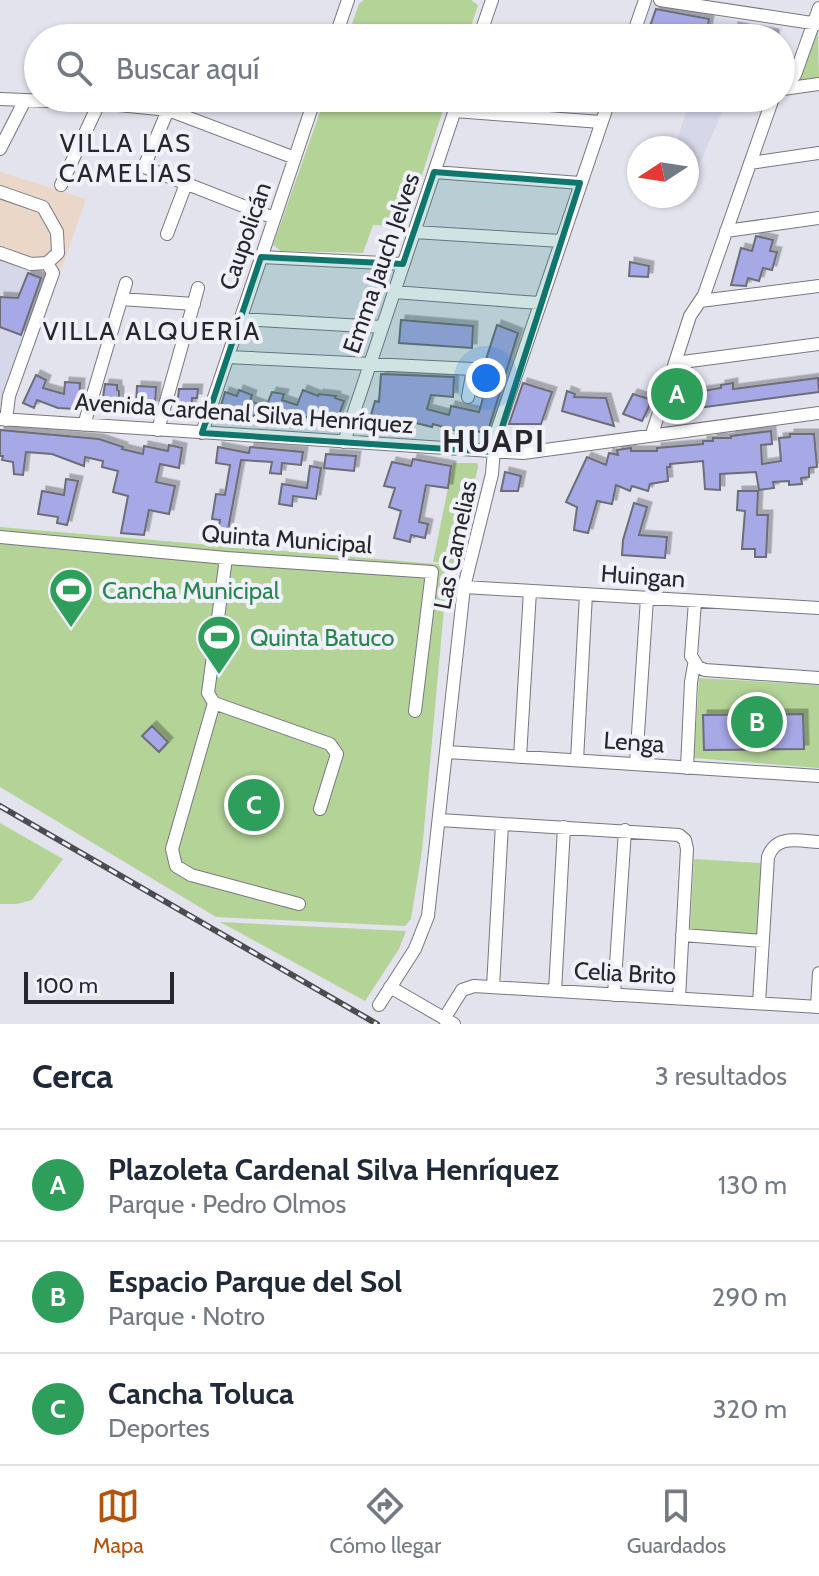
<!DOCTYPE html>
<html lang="es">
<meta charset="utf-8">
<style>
body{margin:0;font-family:Cabin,sans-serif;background:#f6f6f7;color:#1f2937}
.compass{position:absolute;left:627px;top:136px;width:72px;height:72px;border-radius:50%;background:#fff;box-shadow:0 2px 6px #0004;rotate:258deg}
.scale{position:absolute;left:24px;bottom:20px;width:150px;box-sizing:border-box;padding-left:8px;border:4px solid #27272b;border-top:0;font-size:22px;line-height:28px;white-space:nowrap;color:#27272b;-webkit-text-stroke:6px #f0f1fb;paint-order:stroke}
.you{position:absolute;left:486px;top:378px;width:28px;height:28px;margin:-20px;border:6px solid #fff;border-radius:50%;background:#1a73e8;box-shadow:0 0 0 12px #1a73e833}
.badge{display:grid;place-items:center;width:52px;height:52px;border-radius:50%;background:#b45309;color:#fff;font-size:26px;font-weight:700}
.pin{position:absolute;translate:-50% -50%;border:4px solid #fff;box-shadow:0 2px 8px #0006}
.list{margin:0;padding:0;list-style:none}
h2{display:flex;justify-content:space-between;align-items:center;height:104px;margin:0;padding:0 32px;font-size:34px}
h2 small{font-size:26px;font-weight:400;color:#747a83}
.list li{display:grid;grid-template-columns:52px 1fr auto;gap:24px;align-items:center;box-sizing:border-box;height:112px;padding:0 32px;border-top:2px solid #e0e1e3}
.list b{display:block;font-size:30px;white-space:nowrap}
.list p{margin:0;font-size:26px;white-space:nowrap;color:#747a83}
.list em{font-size:26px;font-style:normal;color:#747a83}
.icon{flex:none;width:44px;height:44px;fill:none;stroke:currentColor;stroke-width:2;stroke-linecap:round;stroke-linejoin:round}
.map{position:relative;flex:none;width:819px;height:1024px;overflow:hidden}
.search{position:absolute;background:#fff;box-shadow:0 2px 6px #0004;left:24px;right:24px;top:24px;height:88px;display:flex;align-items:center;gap:20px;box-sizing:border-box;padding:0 28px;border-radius:44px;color:#747a83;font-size:30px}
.sheet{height:440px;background:#fff}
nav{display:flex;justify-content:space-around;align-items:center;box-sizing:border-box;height:112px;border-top:2px solid #e0e1e3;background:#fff;font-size:22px;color:#747a83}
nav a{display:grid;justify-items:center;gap:4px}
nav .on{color:#b45309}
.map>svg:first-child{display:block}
.industrial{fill:#ead7c7}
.built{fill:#d6d7e9}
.green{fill:#b4d397}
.building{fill:#a7a8e6;stroke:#6c6d76;stroke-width:2;filter:url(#shadow)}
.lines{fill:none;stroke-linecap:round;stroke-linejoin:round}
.minor-casing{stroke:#777780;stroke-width:14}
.minor{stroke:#fff;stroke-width:12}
.rail-casing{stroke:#4b4b50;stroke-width:6}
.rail{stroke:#f0f1fb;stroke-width:3;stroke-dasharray:9;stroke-linecap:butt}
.marked{fill:#0f766e;fill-opacity:0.2;stroke:#0f766e;stroke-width:6;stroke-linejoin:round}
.labels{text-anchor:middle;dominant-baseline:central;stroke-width:8;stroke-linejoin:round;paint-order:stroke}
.street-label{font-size:24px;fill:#27272b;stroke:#f0f1fb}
.leisure-label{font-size:24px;fill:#27864d;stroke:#f0f1fb;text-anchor:start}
.neighbourhood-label{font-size:26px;letter-spacing:2px;fill:#27272b;stroke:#f0f1fb}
.district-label{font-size:32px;font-weight:bold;letter-spacing:2px;fill:#27272b;stroke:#f0f1fb}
</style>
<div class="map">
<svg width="819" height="1024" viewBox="0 0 819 1024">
<defs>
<filter id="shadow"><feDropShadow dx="4.5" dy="-4.5" stdDeviation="0" flood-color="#0004"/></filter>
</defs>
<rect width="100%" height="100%" fill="#e3e3ee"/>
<path class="industrial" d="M0 172 86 199 58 279 0 258Z"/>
<path class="built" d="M651 4 712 16 783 28 779 38H640Z
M654 98H739L738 105 726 103 697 170 687 172V148H675L688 104Z
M0 259 47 275 3 406 0 405Z"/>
<path class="green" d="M364 0H471L478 5 467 38H347L359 4Z
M818 32 819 79 799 82Z
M325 98H447L405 227 373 225 363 253 281 251 273 245Z
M680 370 687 418 666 421 663 417 677 371Z
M453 463H477L478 466 459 564 433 562Z
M0 527 448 565 422 851 411 919 405 926 216 917 0 787Z
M699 678 819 685V768L694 758Z
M0 823 63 859 32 900 17 904H0Z
M694 859 761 863 757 934 690 930Z
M220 922 406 931 399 949 365 1001Z"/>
<path class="building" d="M656 9 709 19 706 38H691L692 33 667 28 664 38H646Z
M734 27 774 34V38H732Z
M756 236 773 240 770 251 777 252 772 270 763 268 759 281 748 278 746 286 731 285 741 248 752 251Z
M630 262 649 266 648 277 629 276Z
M28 273 41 278 21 335 0 327V297L18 298Z
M401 320 473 326 472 348 399 343Z
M497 325 518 333 487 434 470 429 468 437 456 435 457 431 433 424 432 427 396 418 395 422 371 415 375 401 379 402 381 374 454 377 453 397 431 395 427 409 449 415 451 406 479 412 483 398 477 396 482 372Z
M36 375 46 380 43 388 64 394 65 382 80 383 79 405H75V409L58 408 37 400 34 408 23 403Z
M818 378 819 392 698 408 696 392 721 388V385L733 383V389Z
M523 383 552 392 541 424H509Z
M105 384 117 385V390L119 391V407H115V411H101Z
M137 386 156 387 155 405 136 404Z
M179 389H198L197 398H192L191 415H176Z
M239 390 252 395 250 401 266 407 272 392 284 394 282 400 297 405 303 390 318 396 319 394 336 396 335 398 344 401 335 425 292 413 289 422 261 414 254 416 246 413 245 417 231 412 229 418 218 416 225 392 237 396Z
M567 391 575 394 574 397 606 398 614 426 562 411Z
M633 394 652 400 642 421 623 414Z
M0 430 99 439 123 447 122 449 143 454 144 446 168 451 169 445 182 448 179 468 160 464 156 482 175 486 169 514 149 510 144 535 121 533 128 496 113 492 118 471 102 467 103 461 85 457 84 466 52 454 26 452 23 475 14 474 13 462 2 460 3 456H0Z
M771 431 772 444 761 445 762 464 781 461 779 438 790 437V434H814L817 467 809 468V477L801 478 802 484 789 485V481L773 482 774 488 759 490 756 472 720 474V490L705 489 703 461 670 464V467H667L668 481 650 484 648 491 632 486 630 491 616 485 612 504 597 501 588 533 574 530 577 507 566 502 587 457 606 465 609 453 618 455 617 450 631 448V451H657V448L703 444V441H713V438H731V436Z
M218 447 249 453 250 447 303 452 301 465 282 463 281 474 270 473 272 462 241 460 227 535 218 533 220 520 212 519 216 494 225 495 230 465 216 463Z
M326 454 356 456 354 471 324 468Z
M413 459 451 466 448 488 426 485 419 522 428 524 425 538 411 535 410 542 394 538 401 511 389 507 395 488 384 486 392 462 411 466Z
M310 466 321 468 316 499 293 496 292 506 279 504 282 484 307 488Z
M505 472 521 476 518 491H501Z
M66 479 78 481 67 525 57 523 58 517 38 514 42 491 64 495Z
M738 491H758L757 515H768L766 557H755V549H742L745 511 737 510Z
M634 503 647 507 639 535 667 537 665 558 622 555 623 540Z
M803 714 804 749 704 750 703 715Z
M152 726 168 742 159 752 142 736Z"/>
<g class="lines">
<g class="minor-casing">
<path id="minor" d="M660 0 819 24
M335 38 348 0
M479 38 492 0
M632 38 645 0
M781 89 795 75 819 8
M783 89 819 84
M0 99 99 103 168 110 295 158
M168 110 144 167 274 218
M455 111 601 122
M0 149 25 100
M750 163 819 153
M434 172 580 183
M61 185 99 103
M0 192 43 207 57 232 58 253 47 263 31 264 0 253
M726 231 819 218
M414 232 561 241
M167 234 186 184
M261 257 403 264
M394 292 539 303
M121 299 194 304
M700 301 819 286
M240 319 382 327
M228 357 473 369 468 397
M675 363 819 344
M0 419 523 453 819 413
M6 420 9 396 53 273 47 263
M84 425 126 283
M158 430 198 288
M202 433 315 98
M652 434 690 316 704 295 773 98
M344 442 459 98
M0 537 226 558 432 572 415 711
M226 558 208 693 214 703 330 744 337 754 320 809
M464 587 819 608
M695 601 691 656 698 667 705 670 819 678
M214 703 172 849 176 866 191 875 299 904
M447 752 819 776
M520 757 530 591
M577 760 586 594
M636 764 647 598
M687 768 691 682 694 665
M440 820 679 835 685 840 687 849 679 998
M682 935 763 941
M390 987 454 1024
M493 987 502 824
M555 991 564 827
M614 995 625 830
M759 1003 768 857C776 834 799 841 819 842
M379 1005 415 949 428 916 464 587 492 474 495 437 610 98
M817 1006 819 973
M444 1019 462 990 474 986 819 1007"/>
</g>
<use href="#minor" class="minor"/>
<g class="rail-casing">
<path id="rail" d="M0 806 377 1024"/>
</g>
<use href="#rail" class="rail"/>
</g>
<path class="marked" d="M434 172 580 183 494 452 202 433 261 257 403 264Z"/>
<defs>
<g id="stadium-pin" transform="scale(2.3)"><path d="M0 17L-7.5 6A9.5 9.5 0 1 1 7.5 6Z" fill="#2e9e5b" stroke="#f0f1fb"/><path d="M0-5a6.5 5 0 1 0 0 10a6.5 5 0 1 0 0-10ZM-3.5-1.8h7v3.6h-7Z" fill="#fff"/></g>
</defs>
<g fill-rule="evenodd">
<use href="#stadium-pin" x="71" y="590"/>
<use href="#stadium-pin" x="219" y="637"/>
</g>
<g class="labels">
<g class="street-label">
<text transform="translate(245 236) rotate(-71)">Caupolicán</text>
<text transform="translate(381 263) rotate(-71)">Emma Jauch Jelves</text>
<text transform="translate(244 413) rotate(4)">Avenida Cardenal Silva Henríquez</text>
<text transform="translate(287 539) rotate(4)">Quinta Municipal</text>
<text transform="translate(455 545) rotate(-78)">Las Camelias</text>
<text transform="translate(643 576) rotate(4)">Huingan</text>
<text transform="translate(634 742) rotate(4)">Lenga</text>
<text transform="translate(625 973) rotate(3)">Celia Brito</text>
</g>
<g class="leisure-label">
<text x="102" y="590">Cancha Municipal</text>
<text x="250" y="637">Quinta Batuco</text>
</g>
<g class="neighbourhood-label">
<text x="126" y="143">VILLA LAS<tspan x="126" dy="30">CAMELIAS</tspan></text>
<text x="152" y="331">VILLA ALQUERÍA</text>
</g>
<g class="district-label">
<text x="494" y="440">HUAPI</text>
</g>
</g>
</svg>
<svg class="compass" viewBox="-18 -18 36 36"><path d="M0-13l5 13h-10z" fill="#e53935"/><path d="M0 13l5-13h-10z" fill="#747a83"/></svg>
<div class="scale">100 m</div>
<div class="you"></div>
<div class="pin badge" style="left:677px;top:394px;background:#2e9e5b">A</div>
<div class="pin badge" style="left:757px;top:722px;background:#2e9e5b">B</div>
<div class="pin badge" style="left:254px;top:805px;background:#2e9e5b">C</div>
<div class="search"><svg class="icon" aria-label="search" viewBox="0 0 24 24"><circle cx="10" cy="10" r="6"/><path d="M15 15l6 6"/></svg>Buscar aquí</div>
</div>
<section class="sheet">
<h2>Cerca<small>3 resultados</small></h2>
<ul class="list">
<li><span class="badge" style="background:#2e9e5b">A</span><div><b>Plazoleta Cardenal Silva Henríquez</b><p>Parque · Pedro Olmos</p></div><em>130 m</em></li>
<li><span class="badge" style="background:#2e9e5b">B</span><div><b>Espacio Parque del Sol</b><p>Parque · Notro</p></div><em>290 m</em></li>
<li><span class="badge" style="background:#2e9e5b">C</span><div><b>Cancha Toluca</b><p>Deportes</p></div><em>320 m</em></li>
</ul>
</section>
<nav>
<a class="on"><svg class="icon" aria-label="map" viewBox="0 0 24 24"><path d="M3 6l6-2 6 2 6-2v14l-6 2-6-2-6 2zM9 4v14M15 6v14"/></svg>Mapa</a>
<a><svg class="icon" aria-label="directions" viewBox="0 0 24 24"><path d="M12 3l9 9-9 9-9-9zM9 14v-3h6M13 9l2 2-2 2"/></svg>Cómo llegar</a>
<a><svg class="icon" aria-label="saved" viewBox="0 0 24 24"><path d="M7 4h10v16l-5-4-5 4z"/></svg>Guardados</a>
</nav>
